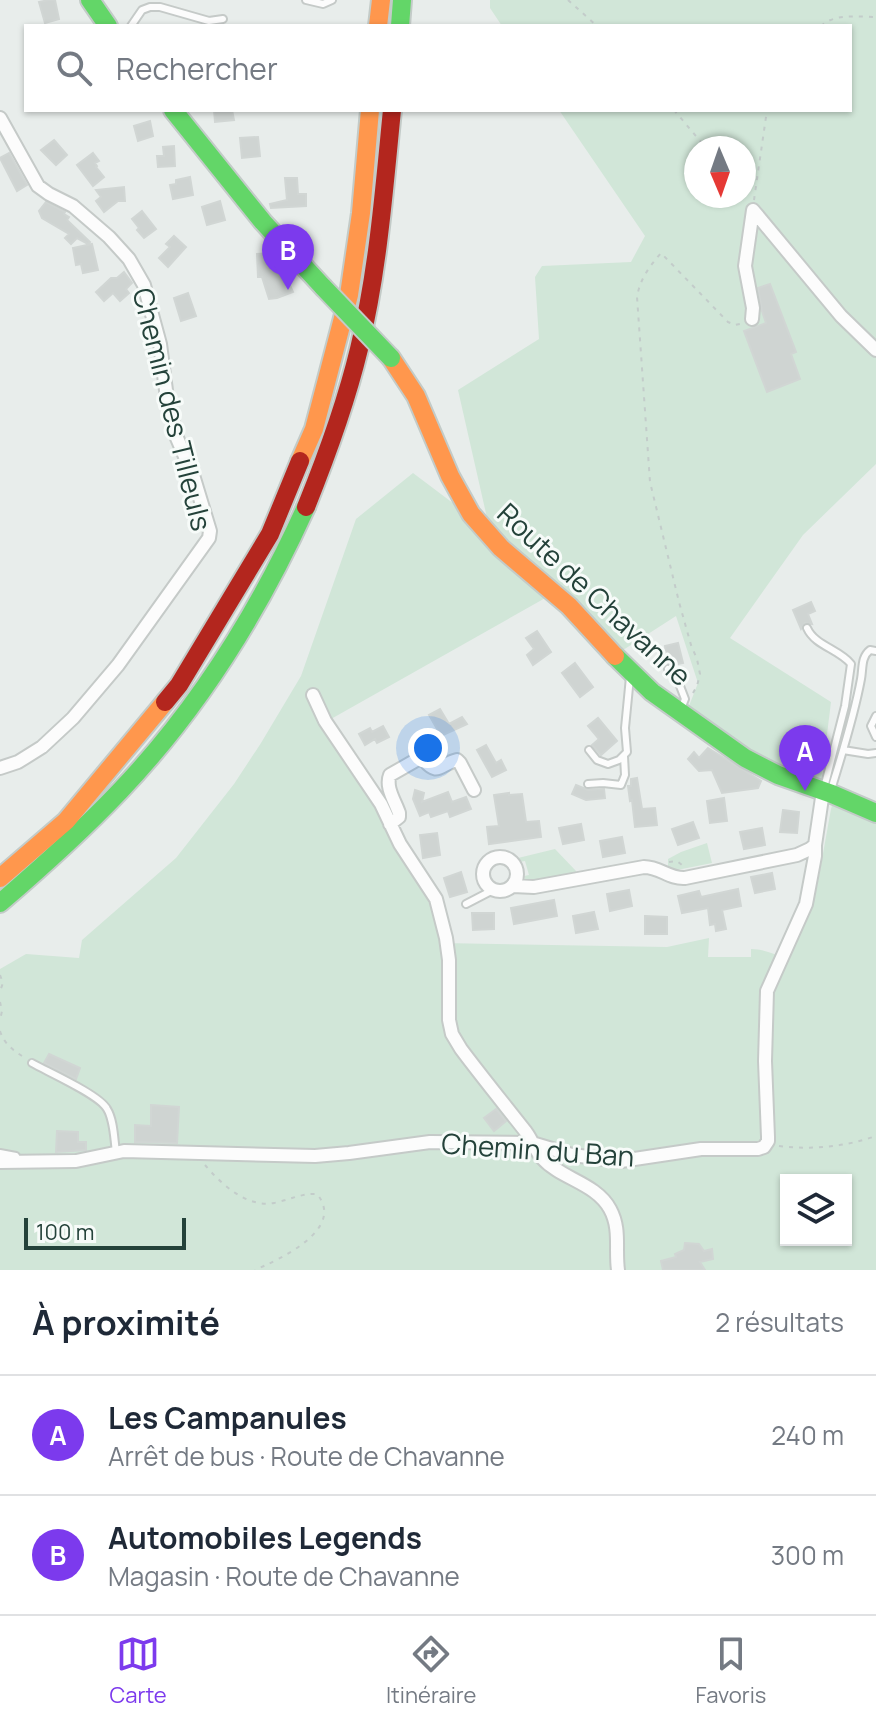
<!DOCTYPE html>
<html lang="fr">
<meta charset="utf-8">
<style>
body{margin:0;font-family:Manrope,sans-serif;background:#f2f2f3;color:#1f2937}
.controls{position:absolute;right:24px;bottom:24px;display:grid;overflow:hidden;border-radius:0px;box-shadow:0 2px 6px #0004}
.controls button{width:72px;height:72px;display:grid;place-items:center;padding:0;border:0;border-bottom:2px solid #e0e1e3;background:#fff;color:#1f2937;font:40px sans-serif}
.compass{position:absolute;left:684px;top:136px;width:72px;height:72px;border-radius:50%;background:#fff;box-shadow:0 2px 6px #0004;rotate:178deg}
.scale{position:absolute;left:24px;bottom:20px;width:162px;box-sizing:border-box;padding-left:8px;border:4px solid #24423a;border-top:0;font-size:22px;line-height:28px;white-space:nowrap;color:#24423a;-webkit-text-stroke:6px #f7fbf9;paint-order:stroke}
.you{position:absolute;left:428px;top:748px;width:28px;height:28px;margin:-20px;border:6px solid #fff;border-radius:50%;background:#1a73e8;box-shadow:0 0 0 12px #1a73e833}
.badge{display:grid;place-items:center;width:52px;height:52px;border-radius:50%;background:#7c3aed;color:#fff;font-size:26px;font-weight:700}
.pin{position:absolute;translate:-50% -66px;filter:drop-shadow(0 2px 4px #0008)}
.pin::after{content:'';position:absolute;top:42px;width:28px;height:24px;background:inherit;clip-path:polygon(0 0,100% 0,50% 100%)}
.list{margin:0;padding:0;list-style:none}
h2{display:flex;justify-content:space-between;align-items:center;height:104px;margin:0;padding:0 32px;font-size:34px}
h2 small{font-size:26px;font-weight:400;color:#747a83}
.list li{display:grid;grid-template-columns:52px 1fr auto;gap:24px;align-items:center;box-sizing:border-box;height:120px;padding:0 32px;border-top:2px solid #e0e1e3}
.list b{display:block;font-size:30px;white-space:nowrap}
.list p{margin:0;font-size:26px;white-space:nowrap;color:#747a83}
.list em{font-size:26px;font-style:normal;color:#747a83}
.icon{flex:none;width:44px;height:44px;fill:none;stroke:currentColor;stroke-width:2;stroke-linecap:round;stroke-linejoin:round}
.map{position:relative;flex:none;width:876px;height:1270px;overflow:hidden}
.search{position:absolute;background:#fff;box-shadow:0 2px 6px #0004;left:24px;right:24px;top:24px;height:88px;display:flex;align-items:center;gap:20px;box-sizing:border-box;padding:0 28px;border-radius:0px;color:#747a83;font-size:30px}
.sheet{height:344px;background:#fff}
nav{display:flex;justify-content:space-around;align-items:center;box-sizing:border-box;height:112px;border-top:2px solid #e0e1e3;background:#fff;font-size:22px;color:#747a83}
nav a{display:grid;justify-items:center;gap:4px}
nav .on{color:#7c3aed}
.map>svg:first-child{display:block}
.green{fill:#d1e6d8;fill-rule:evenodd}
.building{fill:#cfd4d2;stroke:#d1d6d4;stroke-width:2}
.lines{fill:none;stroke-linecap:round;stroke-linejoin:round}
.lane-casing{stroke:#c5cac8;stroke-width:10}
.street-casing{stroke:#c5cac8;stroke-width:16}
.fast-casing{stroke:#c3cbc8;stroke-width:22}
.slow-casing{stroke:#c3cbc8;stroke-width:22}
.jam-casing{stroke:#c3cbc8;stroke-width:22}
.path{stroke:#c3ccca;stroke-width:2;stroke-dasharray:4 6;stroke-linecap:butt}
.lane{stroke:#fcfcfc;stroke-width:6}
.street{stroke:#fcfcfc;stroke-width:12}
.fast{stroke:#63d668;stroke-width:18}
.slow{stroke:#ff974d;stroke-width:18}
.jam{stroke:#b3261e;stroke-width:18}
.fast-bridge-casing{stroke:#c3cbc8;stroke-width:22;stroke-linecap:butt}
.fast-bridge{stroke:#63d668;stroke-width:18}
.labels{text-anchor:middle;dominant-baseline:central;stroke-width:6;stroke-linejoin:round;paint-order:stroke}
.street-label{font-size:28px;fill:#24423a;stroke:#f7fbf9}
</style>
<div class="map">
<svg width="876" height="1270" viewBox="0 0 876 1270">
<rect width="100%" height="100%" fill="#e8edeb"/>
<path class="green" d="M490 0H876V464L803 535 730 638 831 702 821 783 761 763 687 711 698 683 676 616 620 652 563 588 331 719 429 893 441 943 667 947 709 938 708 957H751V949C765 949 774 955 787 958L817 887 831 809 837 788 876 805V1270H0V969L26 954 79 958 82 940 176 858 234 784 261 743 301 676 356 519 413 473 490 531 458 390 539 339 535 277 542 266 631 262 645 236 559 110H850V26H502L490 8ZM696 148H744V196H696ZM786 1180H846V1240H786Z
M707 843 712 863 677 870 668 867V859L681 852Z
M555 849 576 871 577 875 533 882 525 880 524 876 529 875 525 861 519 862 518 858Z"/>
<path class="building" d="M49 0H55L59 19 45 23 39 2Z
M214 110H232L234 120 215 122Z
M150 121 153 136 138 141 134 126Z
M258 137 260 156 242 158 240 138Z
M54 140 67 155 56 165 41 150Z
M174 146 175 166 158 167 157 156H164L163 147Z
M9 153 27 185 17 191 0 158Z
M93 153 99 161 95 163 97 166 96 167 104 177 93 186 77 165Z
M190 177 193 195 173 199 170 185 176 184V180Z
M285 178H297L298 194H306V206L271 208 270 204 287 200Z
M124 187 125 201H118L104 212 96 201 101 197 96 190Z
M220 201 225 220 207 225 202 207Z
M46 202 65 212 64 214 69 217 67 220 90 242 88 244 77 238 71 244 65 238 69 234 42 218 39 211Z
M142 211 156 229 144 238 137 230 139 228 132 219Z
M174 236 186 247 168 267 159 258 170 247 166 244Z
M92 244 98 270 83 273 81 264 76 265 73 248Z
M275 253 293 292 277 298 269 299 262 277H258L257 254Z
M124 272 132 283 126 289 129 293 120 301 113 293 104 301 96 292 111 278H117Z
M770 284 796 352 791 354 800 379 767 392 744 331 766 323 762 311 758 288Z
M188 293 196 316 181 321 174 298Z
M811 602 815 611 808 614 812 624 805 623 801 629 793 610Z
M537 631 551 652 533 665 527 655 534 649 526 638Z
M678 643 683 663 673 665 667 663 665 646Z
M575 663 593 687 580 697 562 673Z
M440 709 449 724 462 717 467 724 441 736 429 715Z
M598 718 617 741 601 755 592 745 599 739 588 726Z
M383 726 389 737 377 743 375 739 365 745 359 734 370 728 372 732Z
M486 745 496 763 501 760 506 770 492 777 477 750Z
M708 748 761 781 758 788 722 793 712 770 699 771 688 759 694 752 699 758Z
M637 778 642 809 655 808 657 825 635 827 632 800 630 801 628 786H631V779Z
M576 785 588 790 604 789 605 798 586 800 572 794Z
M415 790 424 793 422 802 448 792 452 802 466 797 471 809 450 817 448 811 431 817 429 812 420 816 413 799Z
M509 793V795L522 794 526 822 539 821 541 837 489 844 487 827 499 826 494 795Z
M724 798 727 821 710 823 707 801Z
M783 810 799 812 797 833 780 832Z
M693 822 699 838 678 845 672 829Z
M581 824 584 840 563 844 559 828Z
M762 828 765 845 744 849 740 832Z
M437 833 440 855 423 858 420 835Z
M622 837 625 853 603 857 600 841Z
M461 872 467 892 450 897 444 878Z
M772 873 775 889 755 893 751 877Z
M738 889 741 906 722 910 726 929 716 931 715 924 710 925 708 908 682 913 678 896 699 891 701 897Z
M629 890 632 906 610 911 607 894Z
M554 900 557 916 514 924 511 908Z
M594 912 598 929 576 933 573 916Z
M472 913H494V929L473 930Z
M645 916 667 917V934H645Z
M49 1054 80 1068 76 1079 44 1063Z
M151 1105 179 1107 177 1143 135 1142V1125L151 1126Z
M496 1109 506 1121 494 1131 484 1118Z
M57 1131 78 1132V1142H86V1150L56 1152Z
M685 1243 699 1244 704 1251 712 1249 713 1259 700 1262 705 1270H663L661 1261 676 1257 675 1254 684 1250Z"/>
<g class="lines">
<g class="lane-casing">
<path id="lane" d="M306 0 323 4 332 0
M131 26 142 10 150 7H160L209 21 223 19
M807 628C815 646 839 649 851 664L845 706 824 788
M668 669 675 673 685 699 681 709
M876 716 871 726 876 737
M589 750 597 760 608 764 619 760 627 752 625 728 630 677
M843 750 868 754 876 753
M588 784 603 783 621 785 625 775 624 756
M831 790C842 754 854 717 861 679 863 668 861 657 870 650L876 651
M466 904 493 890
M32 1063C48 1072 100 1095 107 1109 114 1120 114 1139 116 1152
M0 1153 16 1156 19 1162"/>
</g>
<g class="street-casing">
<path id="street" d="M0 118 38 186 49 194 73 206 109 237 129 259 144 285 160 344 167 398 177 438 193 475 210 531 209 538 118 665 73 718 42 747 18 762 0 768
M752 319 753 308 745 266 753 210 841 316 876 350
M313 695 325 721 381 804 400 844 436 899 446 938 449 960V1020L452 1034 461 1049C482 1077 504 1104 526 1132 532 1140 535 1150 542 1158 561 1179 596 1183 610 1209 621 1229 615 1249 618 1270
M390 824 399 817V813C395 801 385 787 390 775L418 759 424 760C438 777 440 764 457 760L460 763 474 790
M483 874a17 17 0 1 1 34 0a17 17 0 1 1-34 0Z
M513 886 534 887 644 867C660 867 669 879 685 878L797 855 810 849 815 845
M0 1162 76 1161 124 1151 315 1156 349 1153 430 1142 532 1143 572 1155 621 1161 701 1149H758L764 1147 768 1141V1137L765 1061 767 991 806 904 815 856V845L823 791"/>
</g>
<g class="fast-casing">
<path id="fast" d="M90 0 108 26
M400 26 402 0
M173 110 263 222 323 287
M615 656 652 692 745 758 778 775 832 794 876 813
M0 903C42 867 82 831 120 791 198 709 260 609 306 507"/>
</g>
<g class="slow-casing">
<path id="slow" d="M378 26 381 0
M391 358 416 396 450 476 471 514 501 548 569 606 615 656
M300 461 314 429 349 295 361 213 370 110
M0 878 66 821 165 702"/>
</g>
<g class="jam-casing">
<path id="jam" d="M306 507C327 455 346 403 359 349 378 271 384 190 392 110
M165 702 179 685 270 534 300 461"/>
</g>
<path class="path" d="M568 0 597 26
M821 26C835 13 858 17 876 17
M674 110 706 148
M754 200 767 110
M693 693 697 686 700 674 697 659 691 645 679 602 650 482 637 297C640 279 649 267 661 253L728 322 735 325 740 324
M669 862 677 861 682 865
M0 975 3 983 0 991
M0 1002 2 1011 0 1020
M0 1031C4 1044 14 1051 25 1058
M779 1146C812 1150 844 1147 876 1136
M205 1165C221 1184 247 1208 274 1203 289 1200 302 1193 317 1194 346 1229 280 1259 255 1270"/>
<use href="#lane" class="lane"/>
<use href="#street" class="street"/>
<use href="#fast" class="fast"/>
<use href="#slow" class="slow"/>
<use href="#jam" class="jam"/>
<g class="fast-bridge-casing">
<path id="fast-bridge" d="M323 287 391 358"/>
</g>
<use href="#fast-bridge" class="fast-bridge"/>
</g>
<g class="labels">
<g class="street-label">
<text transform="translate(173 409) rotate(76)">Chemin des Tilleuls</text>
<text transform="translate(595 594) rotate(43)">Route de Chavanne</text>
<text transform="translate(538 1149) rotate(4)">Chemin du Ban</text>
</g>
</g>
</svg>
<div class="controls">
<button><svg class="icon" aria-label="layers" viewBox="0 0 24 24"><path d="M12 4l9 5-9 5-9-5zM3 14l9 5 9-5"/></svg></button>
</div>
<svg class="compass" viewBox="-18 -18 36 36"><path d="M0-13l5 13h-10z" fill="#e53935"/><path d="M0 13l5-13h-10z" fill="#747a83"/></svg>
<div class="scale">100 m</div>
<div class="you"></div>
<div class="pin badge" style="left:805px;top:791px">A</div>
<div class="pin badge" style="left:288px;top:290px">B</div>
<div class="search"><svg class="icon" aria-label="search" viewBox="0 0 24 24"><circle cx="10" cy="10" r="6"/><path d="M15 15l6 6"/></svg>Rechercher</div>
</div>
<section class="sheet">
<h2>À proximité<small>2 résultats</small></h2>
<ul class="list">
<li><span class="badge">A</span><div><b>Les Campanules</b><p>Arrêt de bus · Route de Chavanne</p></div><em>240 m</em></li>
<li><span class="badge">B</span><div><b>Automobiles Legends</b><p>Magasin · Route de Chavanne</p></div><em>300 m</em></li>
</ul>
</section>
<nav>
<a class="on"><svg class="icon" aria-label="map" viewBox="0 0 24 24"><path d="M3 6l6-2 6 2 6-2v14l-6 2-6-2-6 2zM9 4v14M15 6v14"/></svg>Carte</a>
<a><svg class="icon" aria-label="directions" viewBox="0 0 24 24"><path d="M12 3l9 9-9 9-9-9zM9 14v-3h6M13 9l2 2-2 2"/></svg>Itinéraire</a>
<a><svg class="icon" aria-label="saved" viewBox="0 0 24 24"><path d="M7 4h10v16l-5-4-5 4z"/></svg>Favoris</a>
</nav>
